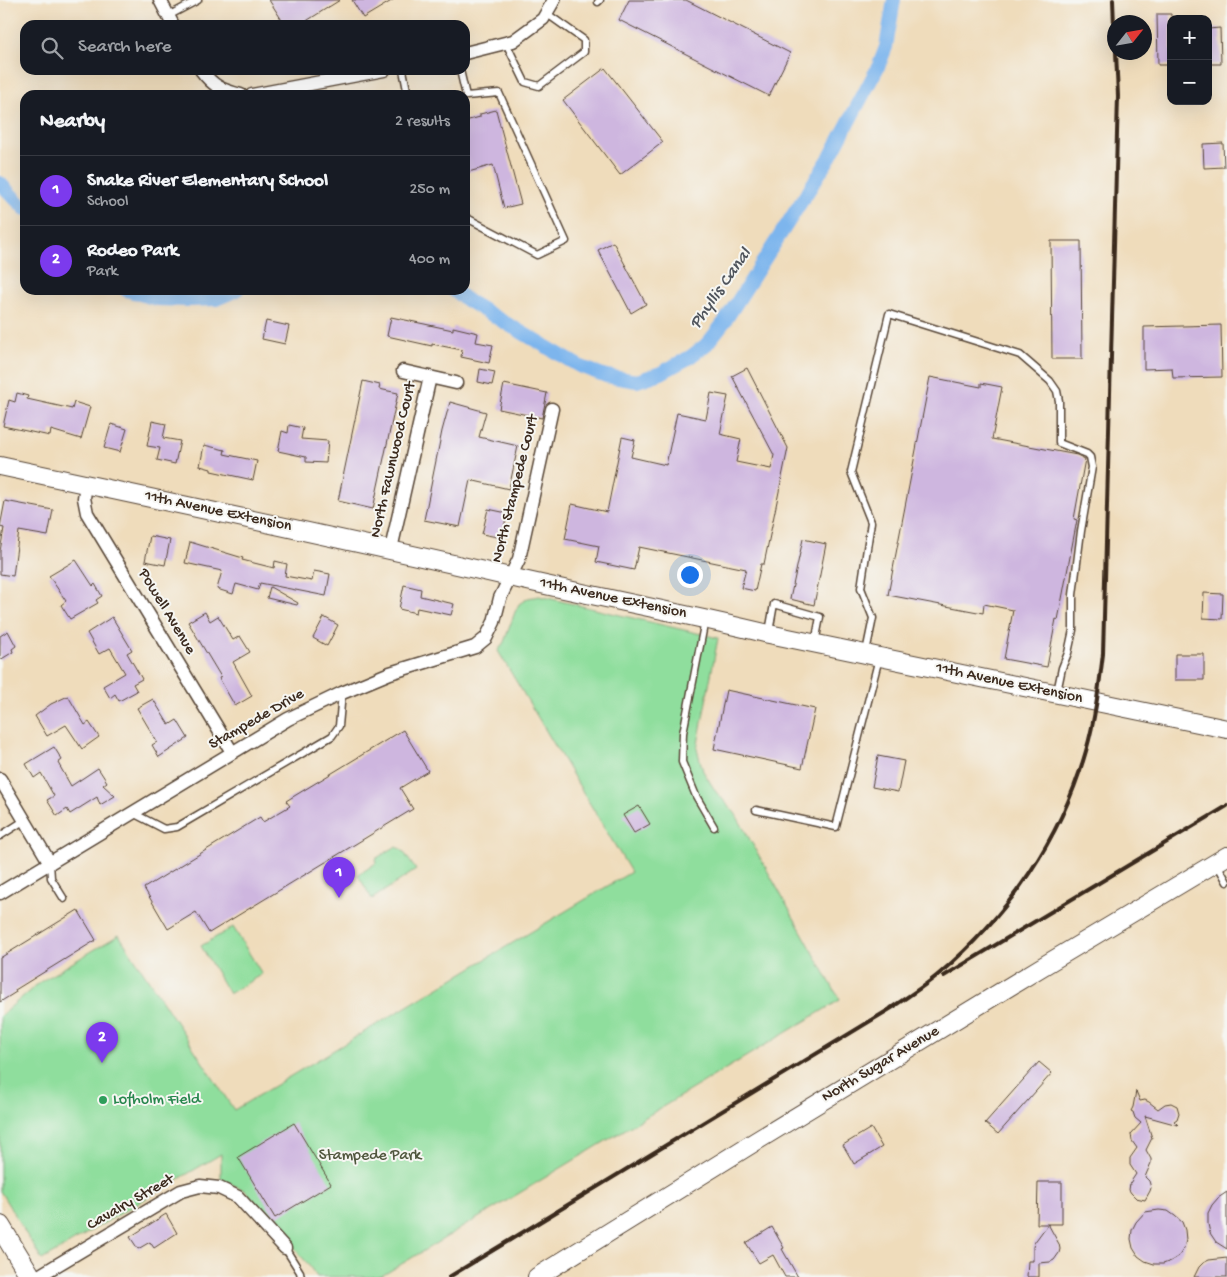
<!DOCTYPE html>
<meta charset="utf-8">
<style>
body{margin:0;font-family:"Gochi Hand",sans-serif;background:#20242c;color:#f1f3f6}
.controls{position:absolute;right:15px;top:15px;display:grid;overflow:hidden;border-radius:10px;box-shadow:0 5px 20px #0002}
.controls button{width:45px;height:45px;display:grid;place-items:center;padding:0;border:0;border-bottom:1px solid #363941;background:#171b24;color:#f1f3f6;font:25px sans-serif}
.compass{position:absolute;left:1107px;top:15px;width:45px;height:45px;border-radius:50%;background:#171b24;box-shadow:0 5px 20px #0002;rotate:59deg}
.you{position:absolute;left:689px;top:574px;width:18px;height:18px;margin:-12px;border:4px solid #fff;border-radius:50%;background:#1a73e8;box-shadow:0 0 0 8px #1a73e833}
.badge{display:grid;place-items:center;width:32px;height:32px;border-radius:50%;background:#7c3aed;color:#fff;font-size:16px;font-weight:700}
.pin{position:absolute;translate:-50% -41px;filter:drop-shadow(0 1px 2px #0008)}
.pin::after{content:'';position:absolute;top:26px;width:18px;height:15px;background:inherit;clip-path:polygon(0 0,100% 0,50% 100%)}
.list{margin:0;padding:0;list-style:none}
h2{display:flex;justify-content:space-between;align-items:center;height:65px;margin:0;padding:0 20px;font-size:21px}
h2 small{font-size:16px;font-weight:400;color:#9ea1a6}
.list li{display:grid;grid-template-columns:32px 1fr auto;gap:15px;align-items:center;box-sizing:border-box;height:70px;padding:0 20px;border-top:1px solid #363941}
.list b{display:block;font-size:19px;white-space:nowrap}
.list p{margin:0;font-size:16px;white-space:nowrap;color:#9ea1a6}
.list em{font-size:16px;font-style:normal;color:#9ea1a6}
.icon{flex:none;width:28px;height:28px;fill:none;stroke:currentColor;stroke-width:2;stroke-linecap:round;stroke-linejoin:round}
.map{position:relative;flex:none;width:1227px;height:1277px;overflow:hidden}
.search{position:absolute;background:#171b24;box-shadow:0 5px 20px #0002;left:20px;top:20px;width:450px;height:55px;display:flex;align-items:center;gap:12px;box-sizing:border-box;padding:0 18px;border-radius:15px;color:#9ea1a6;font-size:19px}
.panel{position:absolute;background:#171b24;box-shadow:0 5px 20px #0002;left:20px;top:90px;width:450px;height:205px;border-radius:15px}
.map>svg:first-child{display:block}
.green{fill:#8fde9d;stroke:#65845e}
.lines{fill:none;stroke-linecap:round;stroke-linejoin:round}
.canal{stroke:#7db5ed;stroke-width:14}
.building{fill:#ceb6df}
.lane-casing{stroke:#564536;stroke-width:9}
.street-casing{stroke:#564536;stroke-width:15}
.secondary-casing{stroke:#564536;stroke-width:20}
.primary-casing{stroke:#564536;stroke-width:22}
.lane{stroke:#fff;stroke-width:6}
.street{stroke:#fff;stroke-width:12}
.secondary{stroke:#fff;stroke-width:18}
.primary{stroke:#fff;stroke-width:20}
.rail{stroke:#3b2a1e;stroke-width:4}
.leisure-dot{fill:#2e9e5b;stroke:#f6f6f2;stroke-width:2}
.labels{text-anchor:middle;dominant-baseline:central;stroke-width:4;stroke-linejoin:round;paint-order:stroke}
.street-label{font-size:16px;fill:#3b2a1e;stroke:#f6f6f2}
.leisure-label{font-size:16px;fill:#27864d;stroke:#f6f6f2;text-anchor:start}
.park-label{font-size:16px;fill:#50573e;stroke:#f6f6f2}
.water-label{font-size:18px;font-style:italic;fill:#4f545c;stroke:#f6f6f2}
</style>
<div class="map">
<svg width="1227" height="1277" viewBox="0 0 1227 1277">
<rect width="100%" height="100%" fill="#f6f6f2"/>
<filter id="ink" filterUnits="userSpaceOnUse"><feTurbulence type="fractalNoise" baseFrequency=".02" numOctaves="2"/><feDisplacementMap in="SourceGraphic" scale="10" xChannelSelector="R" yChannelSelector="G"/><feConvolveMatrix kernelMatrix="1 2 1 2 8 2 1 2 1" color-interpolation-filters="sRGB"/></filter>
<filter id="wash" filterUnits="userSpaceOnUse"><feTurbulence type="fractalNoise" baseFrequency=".0096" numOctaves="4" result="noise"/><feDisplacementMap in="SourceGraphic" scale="20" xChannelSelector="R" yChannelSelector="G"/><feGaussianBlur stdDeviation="1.12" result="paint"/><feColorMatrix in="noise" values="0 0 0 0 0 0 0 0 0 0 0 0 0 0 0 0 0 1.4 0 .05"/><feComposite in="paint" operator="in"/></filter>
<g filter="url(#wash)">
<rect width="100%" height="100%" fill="#efdcbb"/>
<path class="green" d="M539 596 718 638 697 749 703 771 716 792 735 813 840 1000 380 1277H317L307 1263 246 1191 221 1179V1154L42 1260 0 1191V1016L40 982 119 935 234 1110 631 872 498 651 504 642 515 612 519 604 528 598Z
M395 847 401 849 403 851 416 870 372 899 358 875 376 863 375 859Z
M233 927 262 974 229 994 201 946Z"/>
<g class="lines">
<path class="canal" d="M0 183 25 209
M126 290 157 299 189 300 216 299 237 290
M453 290 468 301 579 366 606 376 637 381 661 373 690 357 707 344 725 321 830 157 879 65 886 47 894 0"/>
</g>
<g id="blocks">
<path class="building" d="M269 0H340L300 25H285Z
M352 0H393L363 18Z
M629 0H686L790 53 769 96 619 20Z
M1157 14H1171V65H1158Z
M1220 28 1221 64H1208V29Z
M605 68 663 142 620 175 563 100Z
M496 110 521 204 504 208 493 165 465 173V121L480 117V114Z
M1223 143 1224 167 1204 168 1203 144Z
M1051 241H1081L1082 359H1052Z
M613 242 646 304 631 313 598 250Z
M391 317 453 330V327L478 333 476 342 493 345 489 363 461 357 462 350 432 344V346L387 336Z
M266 321 289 326 285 344 262 339Z
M1221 325 1222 377 1173 378 1172 368 1144 369V327Z
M747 368 788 448 764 564H761L755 591 741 588 746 569 639 547 634 570 596 562 599 546 565 539 572 504 607 512 622 437 635 440 631 457 666 465 677 413 706 419 711 393 728 396 720 434 741 439 736 462 771 469 774 455 732 376Z
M480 369 495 372 492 385 478 382Z
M930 377 981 387V383L1002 387 992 439 1077 455 1085 459 1074 519 1077 520 1058 620 1056 619 1047 667 1004 659 1013 610 984 604 983 613 888 595Z
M363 381 380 385 379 389 398 393 373 509 338 501Z
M504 384 547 393 542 418 499 409Z
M17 393 28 396 27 399 72 409 74 402 90 407 81 439 51 430 50 436 3 426 9 400 15 402Z
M450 402 486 412 479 437 518 446 509 489 470 480 460 527 424 520 442 431Z
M152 421 166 424 163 438 180 441 175 464 157 460 160 448 147 446Z
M111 424 127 429 120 452 104 448Z
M289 425 303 428 301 439 328 441 326 463 306 462V457L278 451 282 431 288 433Z
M204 445 225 450 224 454 257 461 253 480 211 471V469L200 466Z
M5 501 53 510 48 536 19 531 13 576 0 574V551L4 528 0 527Z
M488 509 507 513 502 538 482 534Z
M150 536 170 540 165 565 145 561Z
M803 539 826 544 814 605 790 599Z
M190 542 243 558 242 560 274 568 275 561 287 564 285 576 312 581 314 571 330 574 326 596 260 583 258 590 236 584 233 594 217 589 222 571 185 563Z
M76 560 93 586 95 584 102 596 96 600 98 603 70 619 61 605 66 601 49 576Z
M404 585 421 589 420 596 454 604 451 615 417 608 416 613 399 609Z
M270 587 298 603 297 605 267 598Z
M1204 593 1223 594 1222 619 1203 618Z
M205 612 210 621 218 616 233 640 240 636 250 652 233 662 252 696 235 706 219 678 221 677 188 622Z
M112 617 132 650 127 653 142 679 133 684 137 691 119 701 115 694 110 698 103 686 125 673 110 648 99 654 87 633Z
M324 617 338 625 327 646 313 638Z
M8 631 16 646 12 649 13 652 0 660V636Z
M1175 654H1204V680H1175Z
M726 690 815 709 802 768 714 749Z
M68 696 85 725 89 722 99 737 82 749 66 725 47 736 35 716 51 704Z
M153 699 169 725 177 720 188 738 159 757 152 745 157 742 137 708Z
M403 730 428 771 400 788 413 809 209 933 196 912 168 929 144 888 260 817 263 822 290 806 286 801Z
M54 747 62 760 58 763 71 786 98 768 107 782 103 785 115 796 100 805 97 797 70 814 67 809 57 816 47 800 54 796 41 773 34 778 26 764Z
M878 756 904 761 898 792 872 787Z
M639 806 650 824 634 833 623 815Z
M78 910 96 940 15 990 16 992 0 1002V958Z
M1039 1062 1052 1073 998 1134 985 1123Z
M1136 1091 1140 1101 1145 1100 1149 1102 1158 1109 1165 1104 1171 1103 1177 1106 1179 1113 1177 1119 1174 1121 1178 1125 1145 1116 1152 1138 1146 1150 1151 1159V1163L1145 1177 1149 1181 1151 1188 1150 1191 1145 1200 1136 1198 1131 1193 1129 1190 1130 1183 1136 1174 1130 1165V1158L1137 1148 1132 1141 1131 1134 1141 1123 1135 1118 1133 1112 1131 1111 1133 1107Z
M294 1123 331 1184 275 1218 238 1157Z
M871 1128 882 1147 854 1164 843 1145Z
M1038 1182H1062V1224H1048L1059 1244 1060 1249 1059 1253 1054 1260 1050 1262 1039 1263V1277H1027L1028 1261H1033V1247L1034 1243 1048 1224H1037Z
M1227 1192V1249L1216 1242 1210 1233 1208 1224V1213L1212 1205 1218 1198Z
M1159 1210 1168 1211 1175 1216 1182 1222 1185 1230 1186 1240 1184 1248 1179 1256 1171 1261 1163 1264H1154L1145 1261 1138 1256 1133 1248 1131 1239 1132 1230 1136 1222 1145 1212Z
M166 1214 177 1233 154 1248 150 1242 138 1249 130 1237Z
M772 1227 784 1248 782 1249 798 1277H785L773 1255 759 1263 746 1243Z
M1227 1258V1277H1194L1199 1267 1203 1263 1209 1260Z"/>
</g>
</g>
<g filter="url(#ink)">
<use href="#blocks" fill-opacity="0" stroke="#564536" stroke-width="1"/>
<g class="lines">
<g class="lane-casing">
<path id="lane" d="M598 2 600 0
M168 16 198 0
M506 43 525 82 539 86 584 52V40L546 13
M403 70 408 95
M460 70 466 96 499 93 566 241 537 255 465 217
M705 620 683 733 682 762 696 796 714 827
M769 632 774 604 820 617 815 643
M866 652 873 618 861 588 871 522 851 472 889 314 1020 355 1050 381 1057 391 1059 401V443L1087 454 1090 457 1092 467 1081 531 1073 595V630L1068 653 1062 668 1057 692
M756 810 836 827 879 658
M133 813 164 829 177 827 332 736 339 726 342 693
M0 836 25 820
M50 863 51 878 64 899
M1217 864 1227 882
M285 1248 300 1272 301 1277"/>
</g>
<g class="street-casing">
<path id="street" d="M160 0 173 25
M465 53 513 41 543 19 554 0
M201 70C213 86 221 90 241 95
M252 95 384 70
M403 371 456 383
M86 484 84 498 87 513 232 752
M391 549 430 377
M0 779 50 863
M0 893 288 719 342 693 390 673 475 647 486 638 494 622 500 598 519 559 552 409
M37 1277 181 1191 200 1186 219 1188 238 1197 285 1248"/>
</g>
<g class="secondary-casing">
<path id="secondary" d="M0 466C170 502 340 538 510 577 596 597 683 613 769 634L1227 729
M537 1277 753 1143 1040 968 1227 856"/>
</g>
<g class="primary-casing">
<path id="primary" d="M0 1226 31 1277"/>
</g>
<use href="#lane" class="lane"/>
<use href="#street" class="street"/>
<use href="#secondary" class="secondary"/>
<use href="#primary" class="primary"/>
<path class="rail" d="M1113 0 1114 26
M944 976 1227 806
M891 1008C907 997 925 986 940 973 1009 914 1061 839 1086 751 1095 720 1099 687 1103 654L1118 96 1116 52
M449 1277 895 1006"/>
</g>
</g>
<circle class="leisure-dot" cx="103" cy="1100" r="5"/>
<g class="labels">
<g class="street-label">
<text transform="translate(394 460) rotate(-77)">North Fawnwood Court</text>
<text transform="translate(516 489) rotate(-76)">North Stampede Court</text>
<text transform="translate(218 512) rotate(12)">11th Avenue Extension</text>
<text transform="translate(613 599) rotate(12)">11th Avenue Extension</text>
<text transform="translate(166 612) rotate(59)">Powell Avenue</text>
<text transform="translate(1009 684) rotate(12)">11th Avenue Extension</text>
<text transform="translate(257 720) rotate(-30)">Stampede Drive</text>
<text transform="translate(881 1065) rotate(-31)">North Sugar Avenue</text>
<text transform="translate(131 1203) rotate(-30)">Cavalry Street</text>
</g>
<g class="leisure-label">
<text x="113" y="1100">Lofholm Field</text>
</g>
<g class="park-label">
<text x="370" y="1156">Stampede Park</text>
</g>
<g class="water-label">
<text transform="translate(721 289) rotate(-55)">Phyllis Canal</text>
</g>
</g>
</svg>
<div class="controls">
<button>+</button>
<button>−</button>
</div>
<svg class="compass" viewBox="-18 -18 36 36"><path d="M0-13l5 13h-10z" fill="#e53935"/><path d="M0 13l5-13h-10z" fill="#9ea1a6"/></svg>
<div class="you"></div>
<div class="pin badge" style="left:339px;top:898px">1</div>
<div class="pin badge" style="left:102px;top:1063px">2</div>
<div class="search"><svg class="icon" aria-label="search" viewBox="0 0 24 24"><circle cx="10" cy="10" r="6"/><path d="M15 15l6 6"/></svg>Search here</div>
<section class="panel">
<h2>Nearby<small>2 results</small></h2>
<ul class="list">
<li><span class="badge">1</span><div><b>Snake River Elementary School</b><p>School</p></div><em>250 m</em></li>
<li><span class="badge">2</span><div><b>Rodeo Park</b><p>Park</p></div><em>400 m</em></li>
</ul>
</section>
</div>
